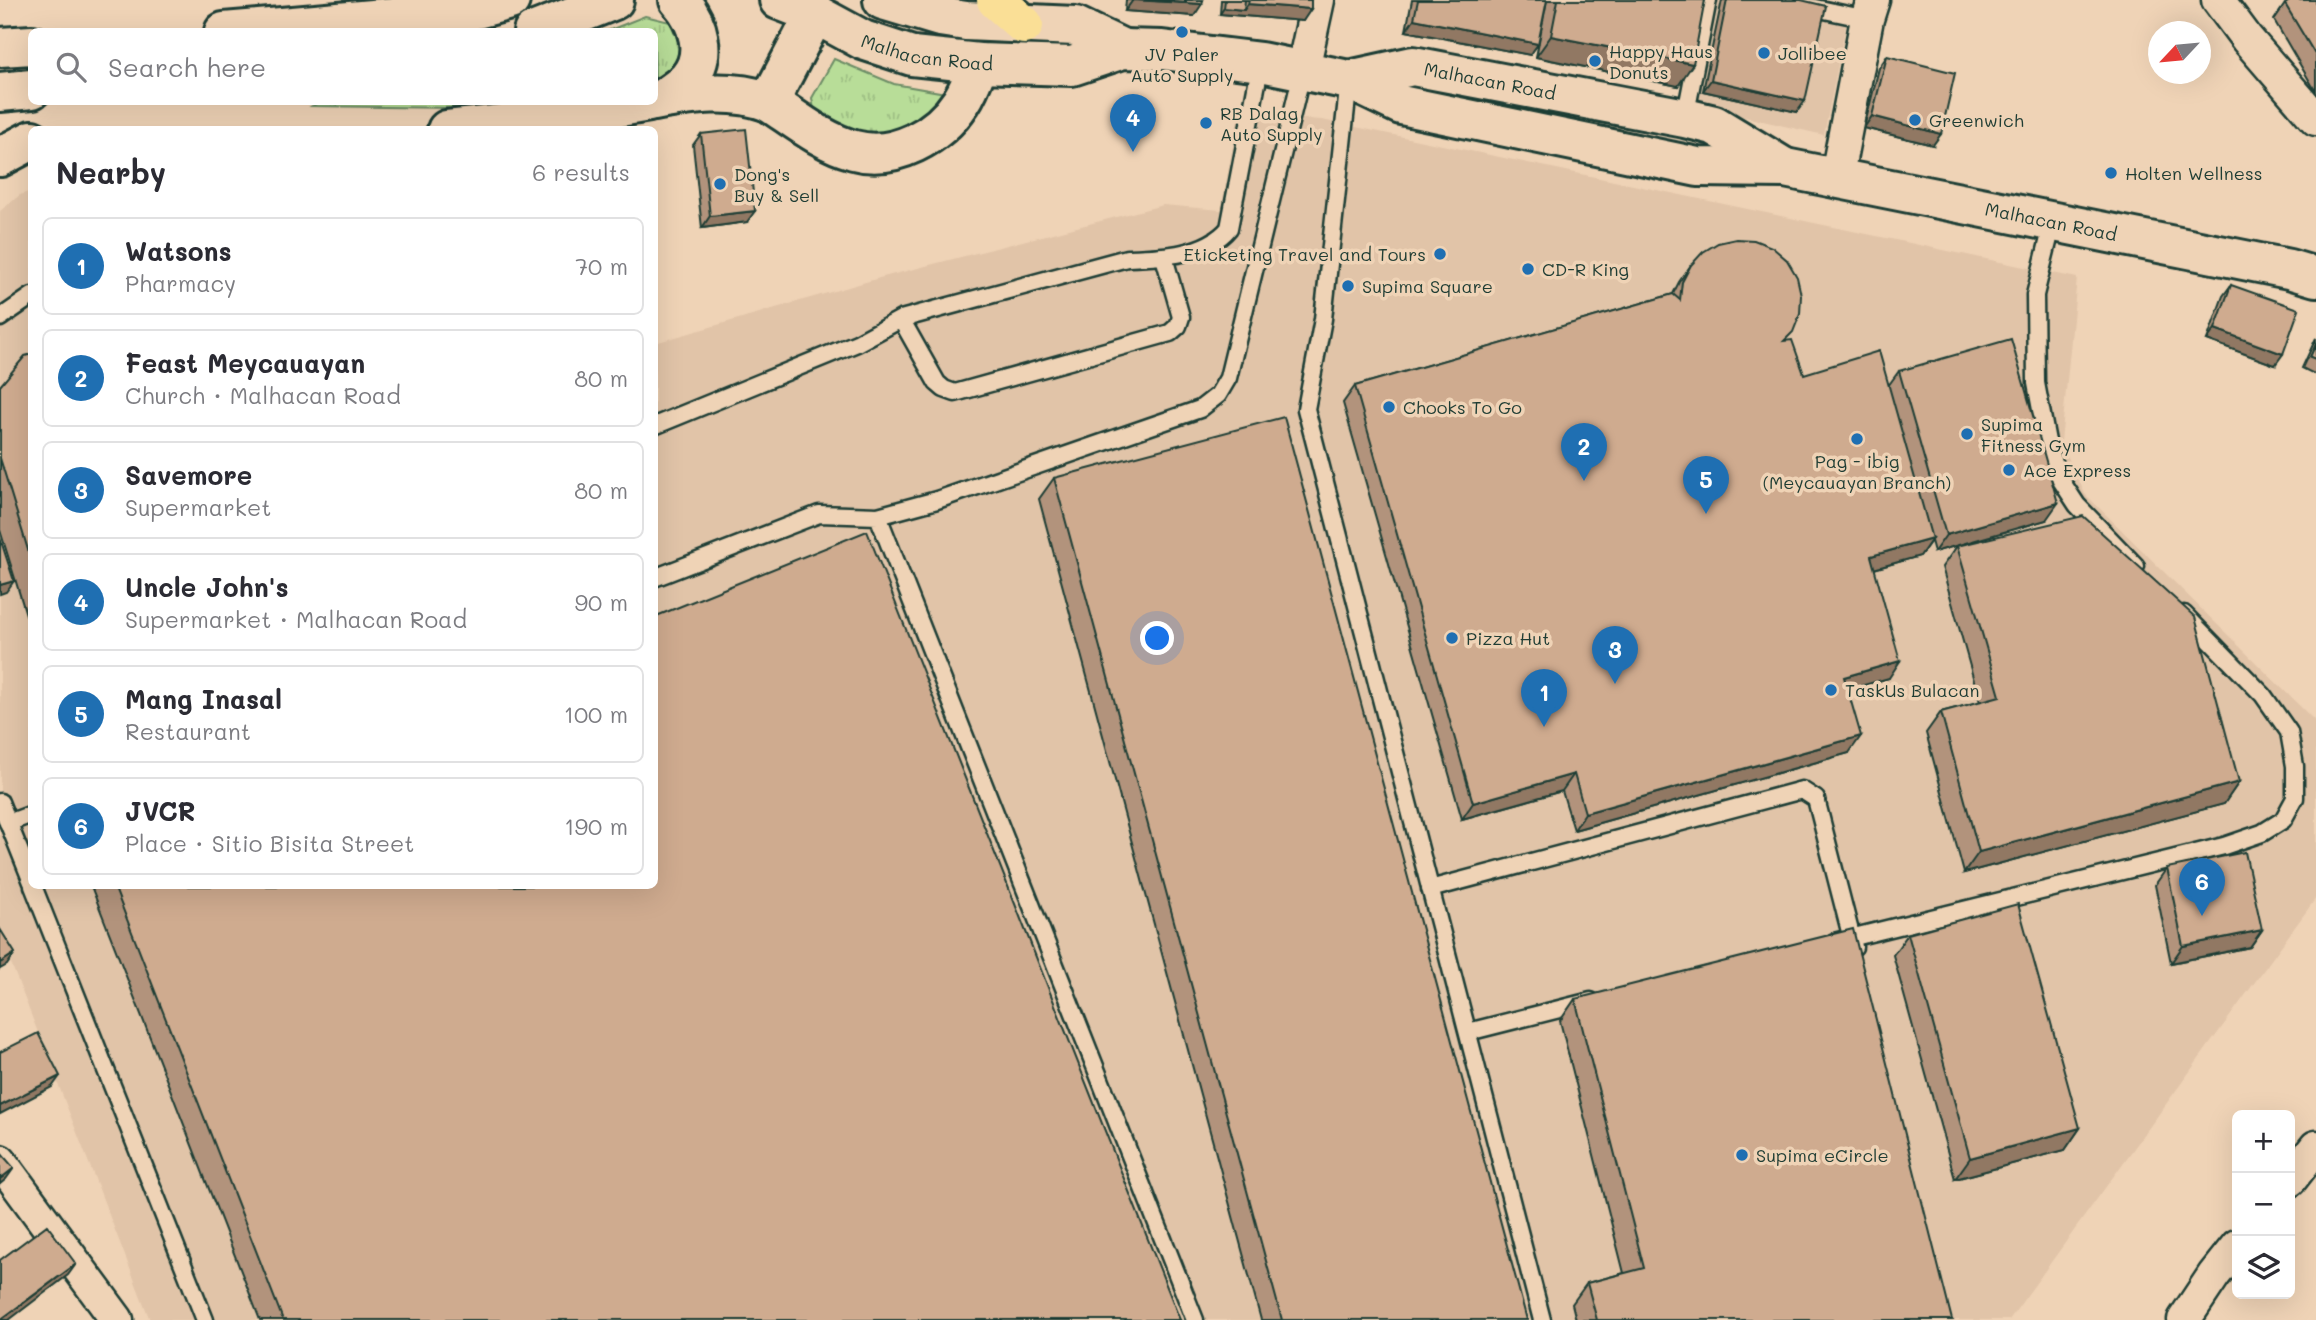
<!DOCTYPE html>
<meta charset="utf-8">
<style>
body{margin:0;font-family:Mali,sans-serif;background:#f7f7f7;color:#2b2b33}
.controls{position:absolute;right:21px;bottom:21px;display:grid;overflow:hidden;border-radius:10px;box-shadow:0 7px 28px #0002}
.controls button{width:63px;height:63px;display:grid;place-items:center;padding:0;border:0;border-bottom:2px solid #e1e1e2;background:#fff;color:#2b2b33;font:35px sans-serif}
.compass{position:absolute;left:2148px;top:21px;width:63px;height:63px;border-radius:50%;background:#fff;box-shadow:0 7px 28px #0002;rotate:244deg}
.you{position:absolute;left:1158px;top:639px;width:24px;height:24px;margin:-18px;border:5px solid #fff;border-radius:50%;background:#1a73e8;box-shadow:0 0 0 10px #1a73e833}
.badge{display:grid;place-items:center;width:46px;height:46px;border-radius:50%;background:#1f6fb2;color:#fff;font-size:23px;font-weight:700}
.pin{position:absolute;translate:-50% -58px;filter:drop-shadow(0 2px 4px #0008)}
.pin::after{content:'';position:absolute;top:37px;width:24px;height:21px;background:inherit;clip-path:polygon(0 0,100% 0,50% 100%)}
.list{margin:0;padding:0;list-style:none}
h2{display:flex;justify-content:space-between;align-items:center;height:91px;margin:0;padding:0 28px;font-size:30px}
h2 small{font-size:23px;font-weight:400;color:#7c7c81}
.list li{display:grid;grid-template-columns:46px 1fr auto;gap:21px;align-items:center;box-sizing:border-box;height:98px;margin:0 14px 14px;padding:0 14px;border:2px solid #e1e1e2;border-radius:10px}
.list b{display:block;font-size:26px;white-space:nowrap}
.list p{margin:0;font-size:23px;white-space:nowrap;color:#7c7c81}
.list em{font-size:23px;font-style:normal;color:#7c7c81}
.icon{flex:none;width:38px;height:38px;fill:none;stroke:currentColor;stroke-width:2;stroke-linecap:round;stroke-linejoin:round}
.map{position:relative;flex:none;width:2316px;height:1320px;overflow:hidden}
.search{position:absolute;background:#fff;box-shadow:0 7px 28px #0002;left:28px;top:28px;width:630px;height:77px;display:flex;align-items:center;gap:18px;box-sizing:border-box;padding:0 24px;border-radius:10px;color:#7c7c81;font-size:26px}
.panel{position:absolute;background:#fff;box-shadow:0 7px 28px #0002;left:28px;top:126px;width:630px;height:763px;border-radius:10px}
.map>svg:first-child{display:block}
.built{fill:#e1c4a8}
.grass{fill:url(#grass-tufts);stroke:#6c8d66;stroke-width:2}
.lines{fill:none;stroke-linecap:round;stroke-linejoin:round}
.service-casing{stroke:#1f3d34;stroke-width:21}
.minor-casing{stroke:#1f3d34;stroke-width:37}
.tertiary-casing{stroke:#1f3d34;stroke-width:44}
.secondary-casing{stroke:#1f3d34;stroke-width:44}
.motorway-casing{stroke:#1f3d34;stroke-width:44}
.service{stroke:#efd3b6;stroke-width:16}
.minor{stroke:#efd3b6;stroke-width:32}
.tertiary{stroke:#efd3b6;stroke-width:38}
.secondary{stroke:#efd3b6;stroke-width:38}
.motorway{stroke:#fadf96;stroke-width:38}
.wall{fill:#b2937b;stroke:#1f3d34;stroke-width:2}
.shaded-wall{fill:#917864;stroke:#1f3d34;stroke-width:2}
.building{fill:#cfab8f;stroke:#1f3d34;stroke-width:2}
.poi-dot{fill:#1f6fb2;stroke:#efd3b6;stroke-width:2.5}
.labels{text-anchor:middle;dominant-baseline:central;stroke-width:7;stroke-linejoin:round;paint-order:stroke}
.street-label{font-size:18px;fill:#1f3d34;stroke:#efd3b6}
.poi-label{font-size:18px;fill:#1f3d34;stroke:#efd3b6;text-anchor:start}
</style>
<div class="map">
<svg width="2316" height="1320" viewBox="0 0 2316 1320">
<defs>
<pattern id="grass-tufts" width="24" height="20" patternUnits="userSpaceOnUse" patternTransform="scale(1.75)"><rect width="24" height="20" fill="#b8dd98"/><path d="M3 7l-1-3M5 7V3M7 7l1-3M15 17l-1-3M17 17v-4M19 17l1-3" fill="none" stroke="#9ebf84"/></pattern>
</defs>
<rect width="100%" height="100%" fill="#efd3b6"/>
<filter id="ink" filterUnits="userSpaceOnUse"><feTurbulence type="fractalNoise" baseFrequency=".0143" numOctaves="2"/><feDisplacementMap in="SourceGraphic" scale="14" xChannelSelector="R" yChannelSelector="G"/><feConvolveMatrix kernelMatrix="1 2 1 2 8 2 1 2 1" color-interpolation-filters="sRGB"/></filter>
<g filter="url(#ink)">
<path class="built" d="M1695 0H1825L1850 5 1824 135 1679 102Z
M1239 114 1322 120 2077 278 2061 442 2085 494 2316 722V898L2009 1320H150L0 935V211L20 195 31 191 32 886H654L655 343 883 277 1163 205 1221 210Z"/>
<path class="grass" d="M645 16 670 22C684 52 688 66 655 81L654 32H605Z
M834 59 894 84 951 94 929 114 874 145 815 116 812 98Z
M319 102H502L458 108 312 106Z"/>
<g class="lines">
<g class="service-casing">
<path id="service" d="M1777 0 1867 19
M1349 80 1323 319 1306 409 1542 1320
M1685 118 1708 0
M2053 222 2035 295 2036 383 2048 447 2062 482 2077 505 2136 566
M0 318 32 296
M901 319 937 383 944 389 955 393 1170 333 1178 326 1181 317 1164 257
M654 426 857 343 901 319 1127 258C1160 257 1206 256 1229 228L1261 62
M878 516 1195 1320
M654 578 819 514 878 516 937 500 1200 409 1218 395 1228 378 1303 69
M0 802 32 882
M8 823 32 814
M33 886 205 1320
M1430 889 1802 790 1816 799 1854 947
M1834 942 2224 846 2262 833 2283 820 2295 798V766L2289 732 2263 695 2184 614
M1468 1032 1591 1001"/>
</g>
<g class="minor-casing">
<path id="minor" d="M2218 0 2247 39 2316 119
M1303 69 1318 0
M1836 180 1867 19 1873 0
M0 1161 117 1320
M2290 1180 2316 1147
M2184 1320 2214 1275 2237 1246"/>
</g>
<g class="tertiary-casing">
<path id="tertiary" d="M654 101C693 94 732 88 769 102L815 14
M447 130 550 119 649 102
M0 157 32 140"/>
</g>
<g class="secondary-casing">
<g id="secondary">
<path id="s1" d="M779 0 815 14 863 40 912 56 979 63 1072 66 1123 49 1162 50 1261 62 1349 80 1401 105 1698 167 1785 168 2289 269 2316 277"/>
<path d="M883 0 940 17 966 21 1075 26 1123 49"/>
<path d="M224 32 452 12 477 9 510 0"/>
<path d="M533 32 614 0"/>
<path d="M0 47 32 45"/>
<path id="s2" d="M1349 80 1413 66 1685 118 1714 125 1783 167"/>
<path d="M0 92 32 89"/>
<path d="M662 99C671 93 681 87 688 79 709 55 698 21 679 0"/>
<path d="M769 102C795 119 823 142 854 150 894 161 939 136 961 102 969 90 974 76 979 63"/>
</g>
</g>
<g class="motorway-casing">
<path id="motorway" d="M996 0 1024 25"/>
</g>
<use href="#service" class="service"/>
<use href="#minor" class="minor"/>
<use href="#tertiary" class="tertiary"/>
<use href="#secondary" class="secondary"/>
<use href="#motorway" class="motorway"/>
</g>
<path class="wall" d="M1126 0H1203L1194 16 1125 11Z
M1221 0H1311L1303 21 1220 14Z
M1412 0H1547L1538 44 1530 55 1406 31Z
M1547 0H1705L1678 86 1536 57Z
M1722 0H1801L1797 112 1703 91Z
M2316 0V92L2274 20 2285 4Z
M1887 56 1933 145 1864 128 1879 68Z
M701 134 747 222 702 228 693 145Z
M1691 265 1787 341 1804 374 1888 386 1899 371 2046 520 1934 552 1931 541 1920 556 1874 569 1889 678 1848 689 1849 753 1574 830 1562 791 1462 819 1343 403 1355 386 1673 294 1679 282Z
M2231 285 2275 365 2207 340 2223 296Z
M2316 338V375L2302 368Z
M32 354V634L0 530V386Z
M1054 478 1527 1320H1261L1039 499Z
M1957 546 2239 782 2224 804 1964 873 1926 733 1941 712 1980 702 1942 567Z
M2167 868 2262 930 2250 947 2171 963 2155 885Z
M91 886H654L1180 1320H260Z
M1908 934 2080 1128 2065 1150 1955 1179 1893 955Z
M1575 999 1952 1320H1576L1572 1304 1587 1283 1624 1273 1560 1021Z"/>
<path class="shaded-wall" d="M1133 0 1202 4 1194 16 1125 11Z
M1248 4 1311 9 1303 21 1220 14 1224 8 1244 10Z
M1414 19 1538 44 1530 55 1406 31Z
M1551 36 1693 64 1678 86 1536 57Z
M1711 80 1805 101 1797 112 1703 91Z
M1872 116 1941 134 1933 145 1864 128Z
M755 211 747 222 702 228 710 216Z
M2215 329 2283 354 2275 365 2207 340Z
M2058 503 2046 520 1934 552 1946 535Z
M1932 539 1920 556 1859 573 1871 556Z
M14 581 6 592 0 594V585Z
M1900 661 1889 678 1832 694 1844 677Z
M1861 736 1849 753 1574 830 1585 813Z
M1574 774 1562 791 1462 819 1473 803Z
M2239 782 2224 804 1964 873 1979 852Z
M2262 930 2250 947 2171 963 2183 946Z
M15 953 7 965 0 969V963Z
M60 1076 52 1087 0 1114V1106Z
M2080 1128 2065 1150 1955 1179 1970 1158Z
M14 1168 6 1179 0 1184V1179Z
M76 1264 68 1275 9 1320H1Z"/>
<path class="building" d="M1138 0H1203L1202 4Z
M1225 0H1245L1244 10 1224 8Z
M1249 0H1311V9L1248 4Z
M1418 0H1547L1538 44 1414 19Z
M1558 0H1705L1693 64 1551 36Z
M1727 0H1801L1826 6 1805 101 1711 80Z
M2291 0H2316V56L2285 4Z
M1887 56 1955 73 1941 134 1872 116Z
M746 129 755 211 710 216 701 134Z
M1736 239 1754 240 1772 247 1787 260 1797 277 1801 295 1800 314 1793 332 1784 341 1792 340 1804 374 1879 351 1932 539 1871 556 1900 661 1844 677 1861 736 1585 813 1574 774 1473 803 1355 386 1673 294 1680 300 1682 282 1691 265 1703 252 1718 243Z
M2231 285 2299 309 2283 354 2215 329Z
M2011 339 2058 503 1946 535 1899 371Z
M2316 344V359L2310 357Z
M32 354V563L0 458V386L25 356Z
M1284 417 1527 1320H1282L1054 478Z
M2083 516 2195 617 2239 782 1979 852 1941 712 2000 696 1957 546Z
M867 531 1180 1320H283L114 886H654V617Z
M0 538 14 581 0 585Z
M2245 852 2262 930 2183 946 2167 868Z
M2018 904 2080 1128 1970 1158 1908 934Z
M0 929 15 953 0 963Z
M1853 929 1952 1320H1597L1587 1283 1644 1268 1575 999Z
M38 1033 60 1076 0 1106V1052Z
M0 1152 14 1168 0 1179Z
M47 1225 76 1264 0 1320V1260Z"/>
</g>
<g class="poi-dot">
<circle cx="1182" cy="32" r="7"/>
<circle cx="1764" cy="53" r="7"/>
<circle cx="1595" cy="61" r="7"/>
<circle cx="1915" cy="120" r="7"/>
<circle cx="1206" cy="123" r="7"/>
<circle cx="2111" cy="173" r="7"/>
<circle cx="720" cy="184" r="7"/>
<circle cx="1440" cy="254" r="7"/>
<circle cx="1528" cy="269" r="7"/>
<circle cx="1348" cy="286" r="7"/>
<circle cx="1389" cy="407" r="7"/>
<circle cx="1967" cy="434" r="7"/>
<circle cx="1857" cy="439" r="7"/>
<circle cx="2009" cy="470" r="7"/>
<circle cx="1452" cy="638" r="7"/>
<circle cx="1831" cy="690" r="7"/>
<circle cx="1742" cy="1155" r="7"/>
</g>
<g class="labels">
<g class="street-label">
<text stroke="none"><textPath href="#s1" startOffset="159">Malhacan Road</textPath></text>
<text stroke="none"><textPath href="#s2" startOffset="144">Malhacan Road</textPath></text>
<text stroke="none"><textPath href="#s1" startOffset="1307">Malhacan Road</textPath></text>
</g>
<g class="poi-label">
<text x="1609" y="51">Happy Haus<tspan x="1609" dy="21">Donuts</tspan></text>
<text x="1778" y="53">Jollibee</text>
<text x="1182" y="54" text-anchor="middle">JV Paler<tspan x="1182" dy="21">Auto Supply</tspan></text>
<text x="1220" y="113">RB Dalag<tspan x="1220" dy="21">Auto Supply</tspan></text>
<text x="1929" y="120">Greenwich</text>
<text x="2125" y="173">Holten Wellness</text>
<text x="734" y="174">Dong's<tspan x="734" dy="21">Buy &amp; Sell</tspan></text>
<text x="1426" y="254" text-anchor="end">Eticketing Travel and Tours</text>
<text x="1542" y="269">CD-R King</text>
<text x="1362" y="286">Supima Square</text>
<text x="1403" y="407">Chooks To Go</text>
<text x="1981" y="424">Supima<tspan x="1981" dy="21">Fitness Gym</tspan></text>
<text x="1857" y="461" text-anchor="middle">Pag - ibig<tspan x="1857" dy="21">(Meycauayan Branch)</tspan></text>
<text x="2023" y="470">Ace Express</text>
<text x="1466" y="638">Pizza Hut</text>
<text x="1845" y="690">TaskUs Bulacan</text>
<text x="1756" y="1155">Supima eCircle</text>
</g>
</g>
</svg>
<div class="controls">
<button>+</button>
<button>−</button>
<button><svg class="icon" aria-label="layers" viewBox="0 0 24 24"><path d="M12 4l9 5-9 5-9-5zM3 14l9 5 9-5"/></svg></button>
</div>
<svg class="compass" viewBox="-18 -18 36 36"><path d="M0-13l5 13h-10z" fill="#e53935"/><path d="M0 13l5-13h-10z" fill="#7c7c81"/></svg>
<div class="you"></div>
<div class="pin badge" style="left:1544px;top:727px">1</div>
<div class="pin badge" style="left:1584px;top:481px">2</div>
<div class="pin badge" style="left:1615px;top:684px">3</div>
<div class="pin badge" style="left:1133px;top:152px">4</div>
<div class="pin badge" style="left:1706px;top:514px">5</div>
<div class="pin badge" style="left:2202px;top:916px">6</div>
<div class="search"><svg class="icon" aria-label="search" viewBox="0 0 24 24"><circle cx="10" cy="10" r="6"/><path d="M15 15l6 6"/></svg>Search here</div>
<section class="panel">
<h2>Nearby<small>6 results</small></h2>
<ul class="list">
<li><span class="badge">1</span><div><b>Watsons</b><p>Pharmacy</p></div><em>70 m</em></li>
<li><span class="badge">2</span><div><b>Feast Meycauayan</b><p>Church · Malhacan Road</p></div><em>80 m</em></li>
<li><span class="badge">3</span><div><b>Savemore</b><p>Supermarket</p></div><em>80 m</em></li>
<li><span class="badge">4</span><div><b>Uncle John's</b><p>Supermarket · Malhacan Road</p></div><em>90 m</em></li>
<li><span class="badge">5</span><div><b>Mang Inasal</b><p>Restaurant</p></div><em>100 m</em></li>
<li><span class="badge">6</span><div><b>JVCR</b><p>Place · Sitio Bisita Street</p></div><em>190 m</em></li>
</ul>
</section>
</div>
